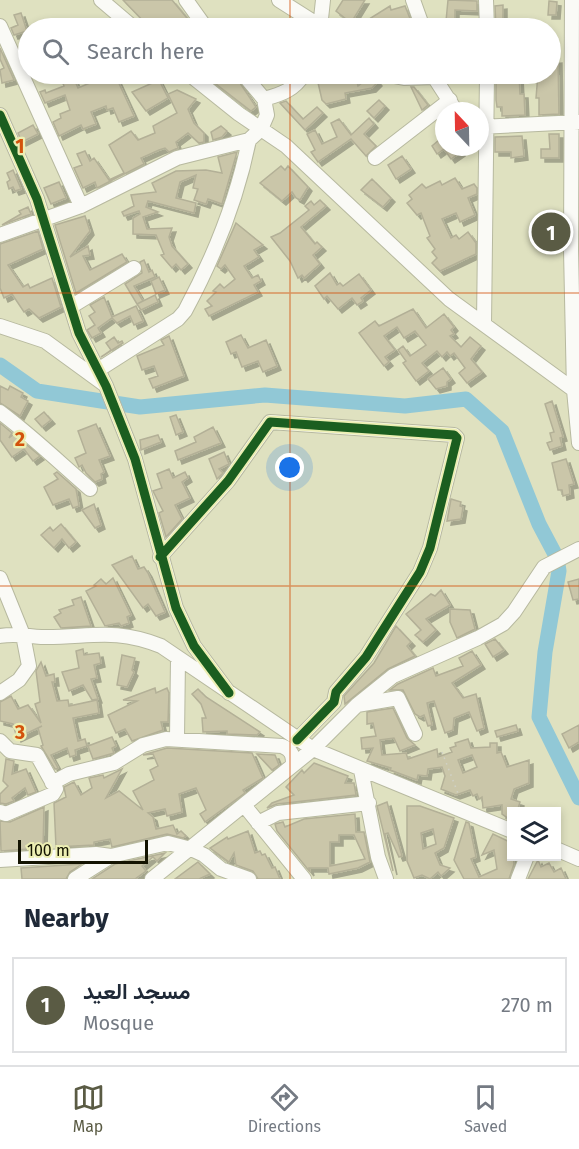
<!DOCTYPE html>
<meta charset="utf-8">
<style>
body{margin:0;font-family:"Fira Sans",Vazirmatn,sans-serif;background:#f6f6f7;color:#1f2937}
.controls{position:absolute;right:18px;bottom:18px;display:grid;overflow:hidden;border-radius:0px;box-shadow:0 3px 9px #0003}
.controls button{width:54px;height:54px;display:grid;place-items:center;padding:0;border:0;border-bottom:2px solid #e0e1e3;background:#fff;color:#1f2937;font:30px sans-serif}
.compass{position:absolute;left:435px;top:102px;width:54px;height:54px;border-radius:50%;background:#fff;box-shadow:0 3px 9px #0003;rotate:338deg}
.scale{position:absolute;left:18px;bottom:15px;width:130px;box-sizing:border-box;padding-left:6px;border:3px solid #131301;border-top:0;font-size:16px;line-height:21px;white-space:nowrap;color:#131301;-webkit-text-stroke:4px #eceeb3;paint-order:stroke}
.you{position:absolute;left:290px;top:468px;width:21px;height:21px;margin:-15px;border:4px solid #fff;border-radius:50%;background:#1a73e8;box-shadow:0 0 0 9px #1a73e833}
.badge{display:grid;place-items:center;width:39px;height:39px;border-radius:50%;background:#5a5b44;color:#fff;font-size:20px;font-weight:700}
.pin{position:absolute;translate:-50% -50%;border:3px solid #fff;box-shadow:0 2px 6px #0006}
.list{margin:0;padding:0;list-style:none}
h2{display:flex;justify-content:space-between;align-items:center;height:78px;margin:0;padding:0 24px;font-size:26px}
h2 small{font-size:20px;font-weight:400;color:#747a83}
.list li{display:grid;grid-template-columns:39px 1fr auto;gap:18px;align-items:center;box-sizing:border-box;height:96px;margin:0 12px 12px;padding:0 12px;border:2px solid #e0e1e3;border-radius:0px}
.list b{display:block;font-size:22px;white-space:nowrap}
.list p{margin:0;font-size:20px;white-space:nowrap;color:#747a83}
.list em{font-size:20px;font-style:normal;color:#747a83}
.icon{flex:none;width:33px;height:33px;fill:none;stroke:currentColor;stroke-width:2;stroke-linecap:round;stroke-linejoin:round}
.map{position:relative;flex:none;width:579px;height:879px;overflow:hidden}
.search{position:absolute;background:#fff;box-shadow:0 3px 9px #0003;left:18px;right:18px;top:18px;height:66px;display:flex;align-items:center;gap:15px;box-sizing:border-box;padding:0 21px;border-radius:33px;color:#747a83;font-size:22px}
.sheet{height:186px;background:#fff}
nav{display:flex;justify-content:space-around;align-items:center;box-sizing:border-box;height:84px;border-top:2px solid #e0e1e3;background:#fff;font-size:16px;color:#747a83}
nav a{display:grid;justify-items:center;gap:3px}
nav .on{color:#5a5b44}
.map>svg:first-child{display:block}
.lines{fill:none;stroke-linecap:round;stroke-linejoin:round}
.river{stroke:#91c8d6;stroke-width:15}
.building{fill:#cac6a9;stroke:#b3b097;stroke-width:1.5;fill-rule:evenodd;filter:url(#shadow)}
.minor-casing{stroke:#b7b99f;stroke-width:16}
.path{stroke:#d1d2c8;stroke-width:1.5;stroke-dasharray:1.5 4.5;stroke-linecap:butt}
.minor{stroke:#fafaf6;stroke-width:14}
.cycleway-casing{stroke:#eceeb3;stroke-width:13}
.cycleway{stroke:#1b5e20;stroke-width:9}
.grid{fill:none;stroke:#d3520b;stroke-width:1.5;stroke-opacity:0.55}
.grid-label{font-size:20px;text-anchor:middle;font-weight:bold;fill:#d3520b;stroke:#eceeb3;stroke-width:4.5;stroke-linejoin:round;paint-order:stroke}
</style>
<div class="map">
<svg width="579" height="879" viewBox="0 0 579 879">
<defs>
<filter id="shadow"><feDropShadow dx="4" dy="4" stdDeviation="0" flood-color="#0004"/></filter>
</defs>
<rect width="100%" height="100%" fill="#dfe1c0"/>
<g class="lines">
<path class="river" d="M0 365 37 391 140 407 265 395 405 406 466 399 502 431 539 524 557 558 559 571 545 652 539 717 579 798"/>
</g>
<path class="building" d="M123 0H172L191 23 185 28H179L172 22 165 28H150Z
M343 0H365L351 23 336 11Z
M448 0 477 1V11L455 10V22L446 21Z
M549 1 557 2 556 15H548Z
M503 5V28H496L495 6Z
M390 6 391 10 405 6 413 26 407 28H366L361 24Z
M21 13 27 31 14 35 11 28 18 25 14 15Z
M0 48 14 80 2 83 0 70 4 68 0 59Z
M558 59 559 114 539 115V98H536L538 74H550V60Z
M59 74H72L78 88 111 74H127L117 79 134 116 119 122 113 108 107 110 106 106 91 112 96 124 83 129 81 125 59 136 53 122 61 118 60 114 70 110 65 95 45 103 40 92 45 90 46 93 64 86Z
M203 74H234L256 107 251 111Z
M316 74H355L358 86 372 75 378 82 372 88 345 93 346 99 326 104 322 100Z
M496 74H519L520 94H524L525 115 502 116V107H497L496 100Z
M159 80 168 98 146 111 132 92Z
M411 87H414L428 105 422 110Z
M177 90 196 99 188 109 194 123 204 133V142L199 143 188 133 176 142 178 148 169 152 165 148 159 150 141 158 144 164 97 188 95 182 83 188 74 168 82 165 77 154 85 151 90 161 94 158 109 180 124 173 109 145 131 131 138 140 155 133 153 126 177 113 168 94Z
M379 100 385 106 374 118 367 111Z
M286 101 303 119 317 107 323 113 305 130 280 103Z
M369 118 374 124 364 134 376 146 366 156 351 139 318 162 311 152 315 150 307 134 315 130 322 144 337 137 331 123 339 119 351 135Z
M33 125 38 134 22 142 18 133Z
M221 126 227 131 222 137 213 140 211 132Z
M549 134H559V158H541V149H550Z
M522 136 524 156 511 158V152H495V137Z
M439 140 444 147H457L461 152 451 159 444 149 437 154 432 146Z
M237 152 222 204 208 199 206 204 194 200 198 189 193 188 196 175 180 182 176 198 196 203 194 213 148 201 146 207 158 212 143 217 147 229 172 228 169 237 172 246 188 264 181 270 176 264 172 268 161 255 164 254 156 235 133 234V218L140 214 139 211 124 216 122 212 134 206 131 195 156 192 152 183 176 171 206 170 222 173 218 157Z
M402 156 411 169 396 179 388 165Z
M281 166 285 170 288 166 308 187 300 200 296 198 292 192 282 201 260 183Z
M13 170 21 189 15 191 13 187 9 189 7 182 10 180 7 173Z
M455 178 462 189 474 184 477 188V194L468 198 475 215 460 222 456 213 442 219 451 238 456 235 459 239 468 232 476 243V254L440 271 432 263 437 258 432 252 435 249 427 238 430 236 421 213 417 215 407 203 412 199 409 195 422 184 426 188 440 181 442 185Z
M372 179 391 198 383 207 361 190Z
M59 182 66 198 51 204 44 188Z
M320 200 326 206 301 227 315 244 317 242 322 247 313 255 320 264 304 278 302 275 298 278 290 261 271 237 280 233 309 210 305 206 311 201 314 205Z
M28 207 31 214 2 225 21 214 19 211Z
M85 216 90 231 70 257 88 246 90 255 83 256 90 270 122 254 127 262 76 293 55 225Z
M236 223 263 245 254 250 259 257 244 266 252 278 258 275 261 281 254 285 258 292 209 316 205 309 212 306 207 301 216 292 213 291 220 284 224 288 235 279 225 265 221 269 217 266Z
M557 224 558 240 546 241 545 225Z
M38 231 43 249 8 265 23 287 28 284 30 288 52 278 61 307 39 318 29 309 24 312 12 294 4 298 0 288V244Z
M144 260 149 272 152 270 155 277 134 286 143 301 137 304 125 284 142 273 140 262Z
M330 273 337 285 340 283 343 286 359 274 371 290 361 298 363 301 357 305 352 298 338 309 327 296 324 299 315 286Z
M159 277 165 290 156 294 151 281Z
M155 295 158 302 141 310 137 304Z
M104 297 112 317 136 306 143 321 134 325 130 316 117 323 112 318 98 328 101 333 92 338 87 330 95 325 89 316 95 312 90 305Z
M413 309 426 328 444 314 454 327 451 330 454 334 450 336 461 347 470 337 481 346 471 359 482 372 467 383 459 373 465 368 454 353 450 356 447 352 442 357 437 351 422 363 429 371 416 381 403 363 406 361 398 350 403 346 410 356 426 345 415 331 404 338 397 327 384 336 395 350 385 357 389 362 384 366 359 333 375 321 379 326Z
M241 335 248 348 266 340 277 366 263 372 258 361 242 367 236 352 231 354 226 342Z
M169 336 184 376 153 388 149 379 158 376 154 366 142 370 137 356 164 345 161 340Z
M114 337 118 343 122 341 123 343 101 357 111 350 106 343Z
M443 368 451 379 447 382V386L436 389 428 379Z
M0 386 8 390 10 386 23 393 21 397 28 401 20 416 0 403Z
M552 401 563 437 560 438 562 446 550 450 547 443 552 441 550 433 554 432 545 404Z
M44 412 51 420 42 427 35 419Z
M176 415 183 432 176 435 170 417Z
M0 423 12 433 9 438 14 434 40 456 33 461 24 449 12 457 0 440Z
M96 424 110 456 99 460 104 472 101 474 102 479 95 482 86 473 82 465 79 467 75 458 86 453 78 431Z
M213 427 221 443 178 460 175 451 196 442 194 437Z
M158 435 161 442 141 450 140 440Z
M224 452 229 464 219 469 223 473 217 479 209 459Z
M566 459 574 484 569 485 570 494 563 496 562 490H558L552 463Z
M169 469 173 478 185 472 188 478 182 482 190 498 175 505 182 519 166 537 159 513 163 511 153 491 162 488 157 474Z
M57 472 76 489 79 506 73 508 69 499 53 505 44 487 58 479 54 474Z
M451 499 461 502 460 506 463 507 461 519 447 521Z
M94 504 101 525 95 528 82 510Z
M61 524 76 542 69 548 62 539 54 548 41 535 50 527 53 531Z
M132 556 138 569 144 567 148 573 165 612 156 616 148 604 143 608 112 565Z
M113 578 131 615 127 617 129 623 121 626 119 623 105 626 86 591 96 586 94 585 101 579 106 584Z
M579 579V599L573 600 568 582Z
M441 590 450 605 426 619 436 630 423 642 415 635 421 630 406 614 431 594 435 596Z
M81 597 91 626 61 628 54 617 61 613 59 610 74 605 72 600Z
M450 609 470 610 475 629 457 638 450 622Z
M396 626 411 642 407 646 415 656 388 669 345 704 344 696 374 663Z
M495 639 504 650 493 657 485 644Z
M83 649 84 655 99 653 101 663 94 665 97 678 91 679 98 699 92 700 83 685 69 691 62 672 79 668 76 651Z
M472 651 481 665 452 683 463 698 476 694 484 728 477 731 469 712 454 718 453 730 445 733 434 701 427 703 432 725 428 726 424 715 420 717 415 714 403 690H390L398 684 433 668 436 676 463 666 459 658Z
M122 655 135 658 132 670 134 672 127 687 117 685Z
M41 662 46 676 54 674 55 682H52L57 701 68 700 69 706 97 700 99 713 73 718 78 741 85 739 87 746 75 750 76 755 70 757 67 748 51 755 58 768 55 769 41 746 43 745 38 728 42 726 17 738 13 724 0 721V702L11 696 18 709 28 705 41 723 35 704 40 702 36 671Z
M155 688 156 693 167 688 169 693 168 722H161L163 730 132 741 125 729 116 733 108 715 137 701 123 700Z
M198 689 206 697 260 732 257 735 227 734V731L203 732 202 718H206L201 704 192 694Z
M393 708 407 738 415 745 400 751 394 738 380 740 382 755 406 753 408 759 437 749 438 757 452 752 450 748 456 746 455 743 468 739 471 748 490 747V743H497V753L501 752 507 767 529 760V783L514 789 511 799 520 802 517 812H512V821L502 814V805L483 808 482 797 479 799 477 794 473 796 470 790 456 795 441 789 445 776 442 767 428 769 427 776 418 775 417 780 390 770 391 768 367 761 373 748 362 749 361 738 376 736 373 723 367 724V712ZM472 755 477 767 463 773 458 760Z
M516 725 518 731 497 737 495 731Z
M579 725V742L569 748 562 734Z
M112 737 116 746 112 748 114 753 93 759 88 746Z
M167 748 252 753 263 778 243 790 245 793 205 822 200 814 206 810 196 788 179 794 182 812 167 816 165 809 148 813 153 817 156 829 173 825 177 834 181 831 186 836 183 838 167 834 112 847 110 839 94 842V845L56 847 54 803 66 797 64 787 74 782 81 795 92 788 89 778 103 775 104 778 122 769 106 798 119 791 143 810 133 791 154 780 150 770 158 766 153 754 143 755Z
M257 754 275 755 279 765 272 770Z
M6 759 14 761 12 774 26 769 36 792 28 795 25 788 12 798 14 801 6 804 0 803V794L8 786 3 781Z
M314 763 348 776 345 783H354L356 795 277 804 267 808 272 803 294 795 286 787 302 770 304 773Z
M387 802 402 856 399 857 388 833 385 834 393 871 377 806Z
M407 806H420L454 818 444 848 435 853 440 865 450 868 441 876 438 872 430 879 422 875 414 878 407 861ZM433 829 436 844 423 849 421 833Z
M44 807 43 848 1 851 0 821 10 822Z
M355 814 356 832H364L370 862 358 868 329 874 328 868H309L310 872 277 831 275 824 283 822 285 827 304 819ZM339 835H354L365 859 330 866V842H339Z
M466 822 469 823 476 857 471 859 479 877 497 869 494 850 482 855 493 834 512 843 514 864 509 879H464L454 860Z
M248 831 255 853 260 851 262 855 265 854 272 868 275 867 280 879H258L253 871 236 865 234 853 229 862 210 848 227 837 228 839Z
M165 853 157 861 153 857 142 866 146 871 135 879H92L115 864Z
M538 860 541 867 549 863 554 872 561 868 566 879H528Z
M198 862 210 874 199 879H175Z
M82 864 70 872 66 879H22L21 868Z"/>
<g class="lines">
<g class="minor-casing">
<path id="minor" d="M101 0 134 28
M186 0 206 28
M279 0 323 28
M413 0 423 28
M486 0 487 28
M572 0 571 250 574 390 579 443
M0 26 81 206
M320 28 323 0
M189 74 239 114 286 146 449 299 574 390
M384 74 404 78 434 77 456 111
M264 99C282 94 294 90 304 74
M0 115 37 199 79 333 106 386 135 459 176 608 194 646 229 693
M480 127 579 122
M375 158 450 100
M0 235 81 206 177 158 249 140 261 129 267 115 264 99 243 74
M72 306 134 268
M484 324 487 74
M0 326 45 341 104 384
M98 370 178 319 185 311C214 257 237 200 249 140
M0 412C32 436 60 463 90 489
M160 557 228 481 270 422 454 435 457 438 430 548 420 572 366 657 336 692 334 702 297 740
M0 578 23 635 29 666 19 680 0 693
M0 636C15 633 26 636 41 637 89 638 113 627 161 646L313 749 512 831
M357 705 398 698 415 734
M177 738 178 658
M0 741 10 751 37 755 56 789 53 794 6 814 0 812
M361 770 378 857 386 879
M52 783 69 774 114 763 143 745 166 739 282 746C292 750 293 755 293 765
M244 805 304 879
M258 823 278 813 369 803
M556 849 579 859
M0 860 96 854 111 856
M75 879 111 856 168 843 191 849 204 855 221 869 249 879
M152 879 313 749 357 705 393 676 478 638 503 624 514 612 544 567 579 549
M518 879 527 856"/>
</g>
<path class="path" d="M442 752 459 796"/>
<use href="#minor" class="minor"/>
<g class="cycleway-casing">
<path id="cycleway" d="M0 115 37 199 79 333 106 386 135 459 176 608 194 646 229 693
M160 557 228 481 270 422 454 435 457 438 430 548 420 572 366 657 336 692 334 702 297 740"/>
</g>
<use href="#cycleway" class="cycleway"/>
</g>
<path class="grid" d="M290 0V28M290 74V879M0 293H579M0 586H579"/>
<g class="grid-label">
<text x="20" y="153">1</text>
<text x="20" y="446">2</text>
<text x="20" y="739">3</text>
</g>
</svg>
<div class="controls">
<button><svg class="icon" aria-label="layers" viewBox="0 0 24 24"><path d="M12 4l9 5-9 5-9-5zM3 14l9 5 9-5"/></svg></button>
</div>
<svg class="compass" viewBox="-18 -18 36 36"><path d="M0-13l5 13h-10z" fill="#e53935"/><path d="M0 13l5-13h-10z" fill="#747a83"/></svg>
<div class="scale">100 m</div>
<div class="you"></div>
<div class="pin badge" style="left:551px;top:232px">1</div>
<div class="search"><svg class="icon" aria-label="search" viewBox="0 0 24 24"><circle cx="10" cy="10" r="6"/><path d="M15 15l6 6"/></svg>Search here</div>
</div>
<section class="sheet">
<h2>Nearby<small></small></h2>
<ul class="list">
<li><span class="badge">1</span><div><b>مسجد العيد</b><p>Mosque</p></div><em>270 m</em></li>
</ul>
</section>
<nav>
<a class="on"><svg class="icon" aria-label="map" viewBox="0 0 24 24"><path d="M3 6l6-2 6 2 6-2v14l-6 2-6-2-6 2zM9 4v14M15 6v14"/></svg>Map</a>
<a><svg class="icon" aria-label="directions" viewBox="0 0 24 24"><path d="M12 3l9 9-9 9-9-9zM9 14v-3h6M13 9l2 2-2 2"/></svg>Directions</a>
<a><svg class="icon" aria-label="saved" viewBox="0 0 24 24"><path d="M7 4h10v16l-5-4-5 4z"/></svg>Saved</a>
</nav>
